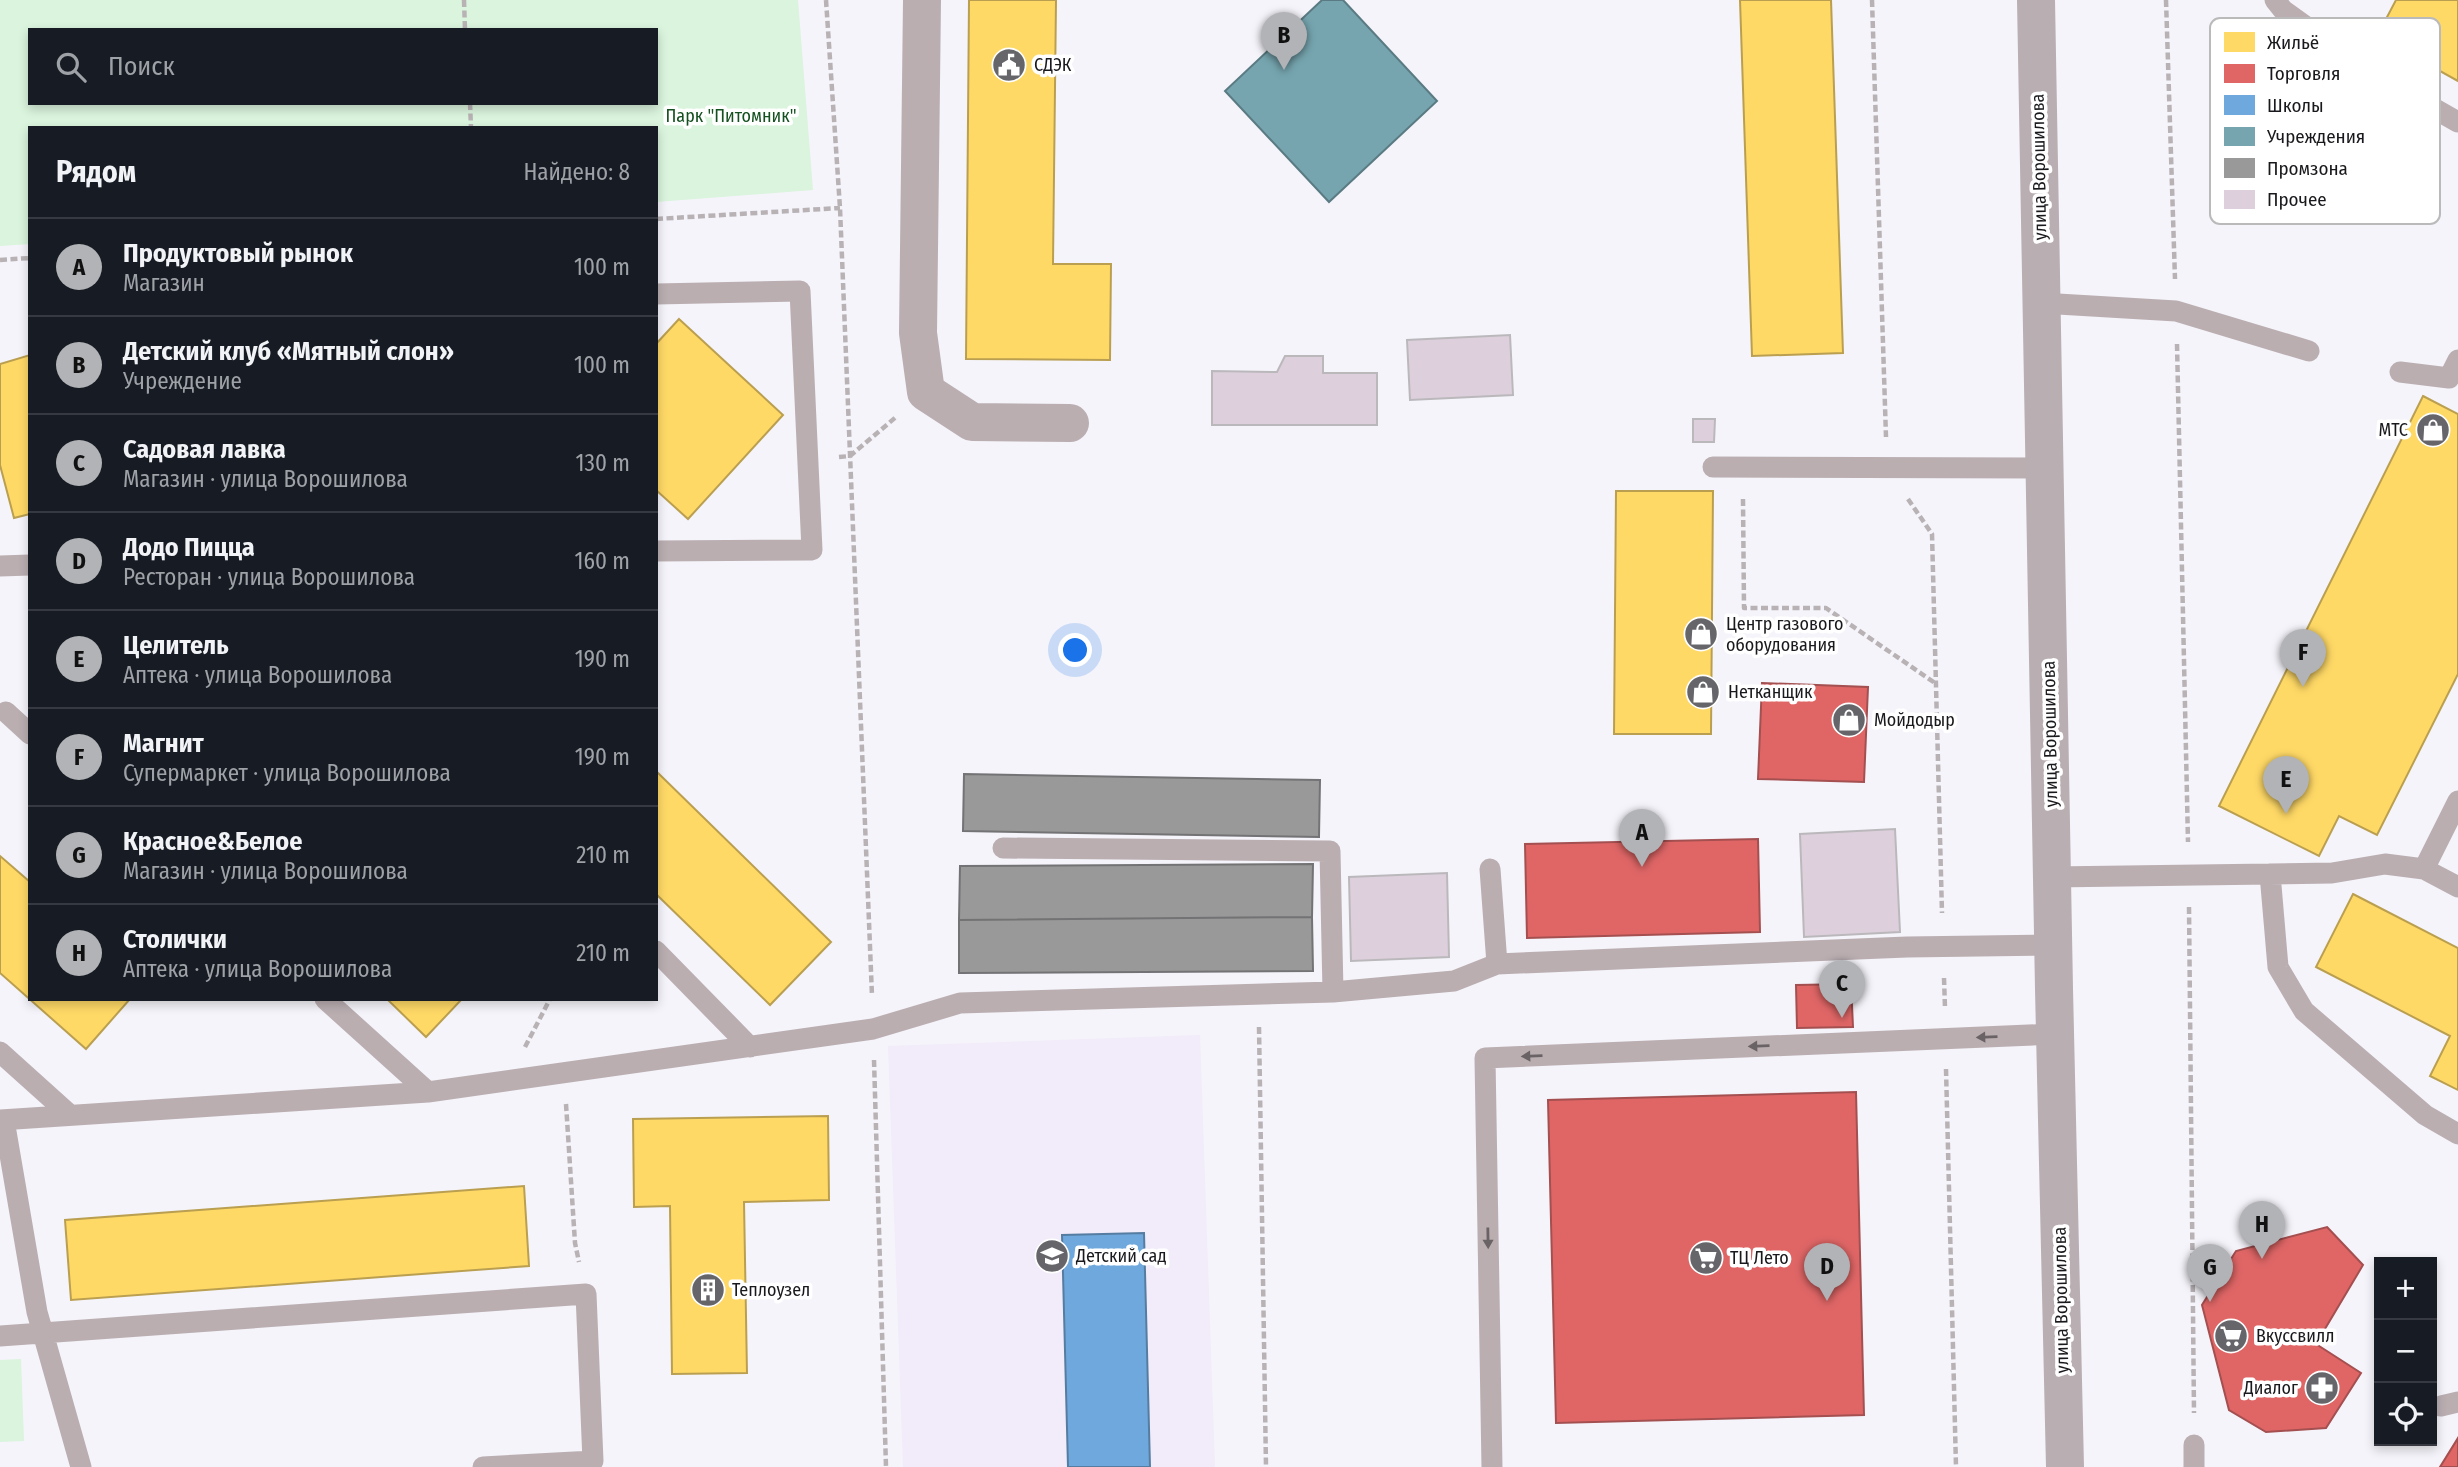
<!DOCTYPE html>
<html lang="ru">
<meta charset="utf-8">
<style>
body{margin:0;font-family:"Fira Sans Condensed",sans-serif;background:#242831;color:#f1f3f6}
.controls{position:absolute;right:21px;bottom:21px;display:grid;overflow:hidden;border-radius:0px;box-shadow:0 4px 10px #0003}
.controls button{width:63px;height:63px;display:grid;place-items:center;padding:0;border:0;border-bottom:2px solid #363941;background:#171b24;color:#f1f3f6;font:35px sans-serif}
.you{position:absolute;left:1076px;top:651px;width:24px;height:24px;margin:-18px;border:5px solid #fff;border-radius:50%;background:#1a73e8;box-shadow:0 0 0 10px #1a73e833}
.badge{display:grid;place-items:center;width:46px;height:46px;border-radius:50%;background:#b2b3b7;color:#111;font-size:23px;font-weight:700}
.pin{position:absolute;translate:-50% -58px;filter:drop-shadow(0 2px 4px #0008)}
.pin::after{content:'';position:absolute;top:37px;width:24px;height:21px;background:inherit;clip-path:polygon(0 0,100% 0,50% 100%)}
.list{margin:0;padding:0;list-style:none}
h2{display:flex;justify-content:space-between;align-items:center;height:91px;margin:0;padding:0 28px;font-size:30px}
h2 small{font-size:23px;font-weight:400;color:#9ea1a6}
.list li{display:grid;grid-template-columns:46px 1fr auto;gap:21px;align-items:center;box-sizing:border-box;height:98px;padding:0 28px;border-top:2px solid #363941}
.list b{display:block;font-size:26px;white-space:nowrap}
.list p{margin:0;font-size:23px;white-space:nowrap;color:#9ea1a6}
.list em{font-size:23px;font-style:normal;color:#9ea1a6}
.icon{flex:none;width:38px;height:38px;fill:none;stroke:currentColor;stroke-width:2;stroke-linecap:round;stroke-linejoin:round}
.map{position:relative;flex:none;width:2458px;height:1467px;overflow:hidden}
.search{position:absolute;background:#171b24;box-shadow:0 4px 10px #0003;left:28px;top:28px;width:630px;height:77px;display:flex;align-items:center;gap:18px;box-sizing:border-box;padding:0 24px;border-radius:0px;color:#9ea1a6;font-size:26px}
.panel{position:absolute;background:#171b24;box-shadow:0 4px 10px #0003;left:28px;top:126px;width:630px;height:875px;border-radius:0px}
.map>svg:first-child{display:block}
.education{fill:#f2ebf9}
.green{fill:#daf4dd;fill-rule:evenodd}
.homes{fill:#ffd966;stroke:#ba9f50;stroke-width:2}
.shops{fill:#e06666;stroke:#a44f50;stroke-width:2}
.schools{fill:#6fa8dc;stroke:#557da2;stroke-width:2}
.public{fill:#76a5af;stroke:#5a7b83;stroke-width:2}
.industry{fill:#999;stroke:#737274;stroke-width:2}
.building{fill:#ddd0dc;stroke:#bbb8bc;stroke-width:2}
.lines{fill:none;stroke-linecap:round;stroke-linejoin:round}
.path{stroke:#b8b2b5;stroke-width:4.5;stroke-dasharray:7 3.5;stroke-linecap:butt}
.service{stroke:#baaeb1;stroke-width:21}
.minor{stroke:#baaeb1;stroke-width:38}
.secondary{stroke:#b9aeb1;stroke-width:38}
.oneway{fill:#6a6366}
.labels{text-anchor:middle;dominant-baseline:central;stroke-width:7;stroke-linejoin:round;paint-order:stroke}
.poi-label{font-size:18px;fill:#19181c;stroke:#fff;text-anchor:start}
.park-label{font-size:18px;fill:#145020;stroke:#fff}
.street-label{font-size:18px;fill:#19181c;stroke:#fff}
.key{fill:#fff;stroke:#bababb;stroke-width:2}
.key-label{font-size:19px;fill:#19181c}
</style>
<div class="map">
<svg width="2458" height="1467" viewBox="0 0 2458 1467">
<rect width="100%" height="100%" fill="#f5f4fa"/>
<path class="education" d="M1200 1035 1215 1467H903L888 1046Z"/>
<path class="green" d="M0 0H798L813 190 656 202V128H30V244L0 246ZM30 30H656V103H30Z
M21 1359 24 1441 0 1442V1360Z"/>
<path class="homes" d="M969 0H1056L1053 264H1111L1110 360 966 359Z
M1740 0H1831L1843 353 1752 356Z
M2396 0H2458V81L2377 36Z
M679 319 783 415 688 519 656 490V344Z
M30 355V514L14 518 0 465V364Z
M2423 396 2458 414V674L2377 835 2339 816 2319 856 2219 806Z
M1616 491H1713L1711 734H1614Z
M656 771 831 942 770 1005 656 894Z
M0 856 30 882V999H130L86 1049 0 973Z
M2353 894 2458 948V1090L2430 1076 2450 1036 2316 967Z
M387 999H462L426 1037Z
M828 1116 829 1200 744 1202 747 1373 672 1374 670 1206 634 1207 633 1119Z
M524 1186 529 1266 71 1300 65 1220Z"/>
<path class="shops" d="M1762 683 1868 687 1864 782 1758 779Z
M1758 839 1760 932 1527 938 1525 844Z
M1851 984 1853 1027 1797 1028 1796 985Z
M1856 1092 1864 1415 1556 1423 1548 1100Z
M2327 1227 2363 1265 2316 1344 2361 1373 2326 1428 2266 1432 2229 1410 2202 1305 2236 1251Z
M2458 1438V1467H2440Z"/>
<path class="schools" d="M1144 1233 1150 1467H1068L1062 1235Z"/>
<path class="public" d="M1322 0H1343L1437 101 1329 202 1225 91Z"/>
<path class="industry" d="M964 774 1320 780 1319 837 963 831Z
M1313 864 1312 917 959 920 960 866Z
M1312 917 1313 971 959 973V920Z"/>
<path class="building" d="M1510 335 1513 395 1410 400 1407 340Z
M1285 356H1323V373H1377V425H1212V371L1277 372Z
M1693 419H1715L1714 442H1693Z
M1895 829 1900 932 1804 937 1800 834Z
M1447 873 1449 957 1351 961 1349 877Z"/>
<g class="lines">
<path class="path" d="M464 0 465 30
M826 0 840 208 872 996
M1872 0 1886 437
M2166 0 2175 279
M470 103 471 128
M656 219 840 208
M0 260 30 258
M2177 344 2188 842
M839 457 850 456 896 417
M1743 499 1744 608H1826L1935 683
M1908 499 1932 534 1942 913
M2189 907 2194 1413
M1944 978 1945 1008
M1259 1027 1266 1467
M525 1047 550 999
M874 1060 886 1467
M1946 1069 1956 1467
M566 1104 575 1243 579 1262"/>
<path class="service" d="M2275 0 2283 10 2368 71 2458 122
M656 294 800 291 812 550 656 551
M2041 303 2176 311 2309 351
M2400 372 2449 378 2458 360
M1713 467 2046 468
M0 566 30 565
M6 712 30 734
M2458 801 2424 869 2458 887
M1003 848 1330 851 1333 992
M1490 869 1497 964
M2270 874 2278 967 2304 1011 2425 1115 2458 1134
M2052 877 2332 873 2385 864 2424 869
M656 951 750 1047
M325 999 428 1092
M0 1052 70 1115
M0 1120 428 1092 873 1029 960 1003 1333 992 1454 981 1497 964 1907 947 2053 945
M4 1120 37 1312 81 1467
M0 1336 586 1294 593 1461 483 1467
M2441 1406 2458 1402
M2194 1445V1467
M1492 1467 1485 1058 2055 1034"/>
<path class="minor" d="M922 0 918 333 926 392 972 422 1070 423"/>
<path class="secondary" d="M2036 0 2054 989 2065 1467"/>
</g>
<defs><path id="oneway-solid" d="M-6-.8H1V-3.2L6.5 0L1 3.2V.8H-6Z" transform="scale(1.75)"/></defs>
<g class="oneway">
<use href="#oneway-solid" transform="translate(1987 1037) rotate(178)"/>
<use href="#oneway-solid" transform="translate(1759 1046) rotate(178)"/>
<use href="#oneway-solid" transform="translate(1532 1056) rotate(178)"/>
<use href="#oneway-solid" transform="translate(1488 1238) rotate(89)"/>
</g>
<defs>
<g id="civic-disc" transform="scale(1.75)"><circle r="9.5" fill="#66656a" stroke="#fff"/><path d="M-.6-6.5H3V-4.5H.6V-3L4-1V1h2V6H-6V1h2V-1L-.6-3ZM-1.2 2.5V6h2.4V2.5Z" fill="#fff"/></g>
<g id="shop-disc" transform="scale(1.75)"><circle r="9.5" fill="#66656a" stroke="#fff"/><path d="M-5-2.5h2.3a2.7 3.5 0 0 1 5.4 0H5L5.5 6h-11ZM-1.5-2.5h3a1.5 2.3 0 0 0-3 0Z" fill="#fff"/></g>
<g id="school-disc" transform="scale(1.75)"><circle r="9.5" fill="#66656a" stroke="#fff"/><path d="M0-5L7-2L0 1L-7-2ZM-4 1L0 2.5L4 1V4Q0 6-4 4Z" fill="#fff"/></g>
<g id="supermarket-disc" transform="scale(1.75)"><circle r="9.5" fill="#66656a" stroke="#fff"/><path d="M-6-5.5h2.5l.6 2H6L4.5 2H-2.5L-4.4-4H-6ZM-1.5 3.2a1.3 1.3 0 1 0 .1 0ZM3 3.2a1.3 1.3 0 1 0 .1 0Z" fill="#fff"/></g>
<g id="building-disc" transform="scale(1.75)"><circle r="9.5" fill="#66656a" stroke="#fff"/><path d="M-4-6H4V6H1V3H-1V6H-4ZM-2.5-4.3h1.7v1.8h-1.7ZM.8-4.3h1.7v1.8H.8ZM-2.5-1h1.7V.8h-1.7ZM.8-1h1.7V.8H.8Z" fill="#fff"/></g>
<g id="pharmacy-disc" transform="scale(1.75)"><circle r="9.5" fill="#66656a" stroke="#fff"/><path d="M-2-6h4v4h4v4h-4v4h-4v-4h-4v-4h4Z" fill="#fff"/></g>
</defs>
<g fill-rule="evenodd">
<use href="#civic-disc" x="1009" y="65"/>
<use href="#shop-disc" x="2433" y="430"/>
<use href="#shop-disc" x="1701" y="634"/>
<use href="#shop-disc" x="1703" y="692"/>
<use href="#shop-disc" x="1849" y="720"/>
<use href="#school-disc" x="1052" y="1256"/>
<use href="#supermarket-disc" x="1706" y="1258"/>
<use href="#building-disc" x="708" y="1290"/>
<use href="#supermarket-disc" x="2231" y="1336"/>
<use href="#pharmacy-disc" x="2322" y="1388"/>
</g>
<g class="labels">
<g class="poi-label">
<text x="1034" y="65">СДЭК</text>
<text x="2408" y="430" text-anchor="end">МТС</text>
<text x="1726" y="624">Центр газового<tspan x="1726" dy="21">оборудования</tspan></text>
<text x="1728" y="692">Нетканщик</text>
<text x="1874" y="720">Мойдодыр</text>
<text x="1076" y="1256">Детский сад</text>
<text x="1730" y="1258">ТЦ Лето</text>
<text x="732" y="1290">Теплоузел</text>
<text x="2256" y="1336">Вкуссвилл</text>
<text x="2298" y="1388" text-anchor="end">Диалог</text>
</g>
<g class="park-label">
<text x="731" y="116">Парк "Питомник"</text>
</g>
<g class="street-label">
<text transform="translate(2039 167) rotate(-91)">улица Ворошилова</text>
<text transform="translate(2050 734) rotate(-91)">улица Ворошилова</text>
<text transform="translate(2061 1300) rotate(-91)">улица Ворошилова</text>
</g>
</g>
<rect x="2210" y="18" width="230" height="206" rx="10" class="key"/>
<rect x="2224" y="32" width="31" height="20" fill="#ffd966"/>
<rect x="2224" y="64" width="31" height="19" fill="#e06666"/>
<rect x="2224" y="95" width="31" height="20" fill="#6fa8dc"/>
<rect x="2224" y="127" width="31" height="19" fill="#76a5af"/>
<rect x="2224" y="158" width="31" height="20" fill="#999"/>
<rect x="2224" y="190" width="31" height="19" fill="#ddd0dc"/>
<g class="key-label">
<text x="2267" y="49">Жильё</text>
<text x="2267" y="80">Торговля</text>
<text x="2267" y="112">Школы</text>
<text x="2267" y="143">Учреждения</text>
<text x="2267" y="175">Промзона</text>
<text x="2267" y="206">Прочее</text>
</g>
</svg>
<div class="controls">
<button>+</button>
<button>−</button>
<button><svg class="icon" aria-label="locate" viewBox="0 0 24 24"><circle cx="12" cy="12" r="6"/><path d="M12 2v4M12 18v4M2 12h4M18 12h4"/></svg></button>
</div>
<div class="you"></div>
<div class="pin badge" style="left:1642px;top:867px">A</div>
<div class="pin badge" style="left:1284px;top:70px">B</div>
<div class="pin badge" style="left:1842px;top:1018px">C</div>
<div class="pin badge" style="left:1827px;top:1301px">D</div>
<div class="pin badge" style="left:2286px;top:814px">E</div>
<div class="pin badge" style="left:2303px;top:687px">F</div>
<div class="pin badge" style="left:2210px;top:1302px">G</div>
<div class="pin badge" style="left:2262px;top:1259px">H</div>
<div class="search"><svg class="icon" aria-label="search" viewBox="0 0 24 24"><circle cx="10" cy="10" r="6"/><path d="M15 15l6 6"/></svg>Поиск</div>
<section class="panel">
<h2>Рядом<small>Найдено: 8</small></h2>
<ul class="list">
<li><span class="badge">A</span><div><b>Продуктовый рынок</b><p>Магазин</p></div><em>100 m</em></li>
<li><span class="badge">B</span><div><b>Детский клуб «Мятный слон»</b><p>Учреждение</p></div><em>100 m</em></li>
<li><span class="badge">C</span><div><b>Садовая лавка</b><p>Магазин · улица Ворошилова</p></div><em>130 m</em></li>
<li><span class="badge">D</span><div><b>Додо Пицца</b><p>Ресторан · улица Ворошилова</p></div><em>160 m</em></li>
<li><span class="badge">E</span><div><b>Целитель</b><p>Аптека · улица Ворошилова</p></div><em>190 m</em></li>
<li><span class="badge">F</span><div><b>Магнит</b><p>Супермаркет · улица Ворошилова</p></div><em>190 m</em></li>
<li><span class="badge">G</span><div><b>Красное&amp;Белое</b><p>Магазин · улица Ворошилова</p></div><em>210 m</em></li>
<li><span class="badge">H</span><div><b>Столички</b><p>Аптека · улица Ворошилова</p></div><em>210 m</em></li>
</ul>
</section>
</div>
